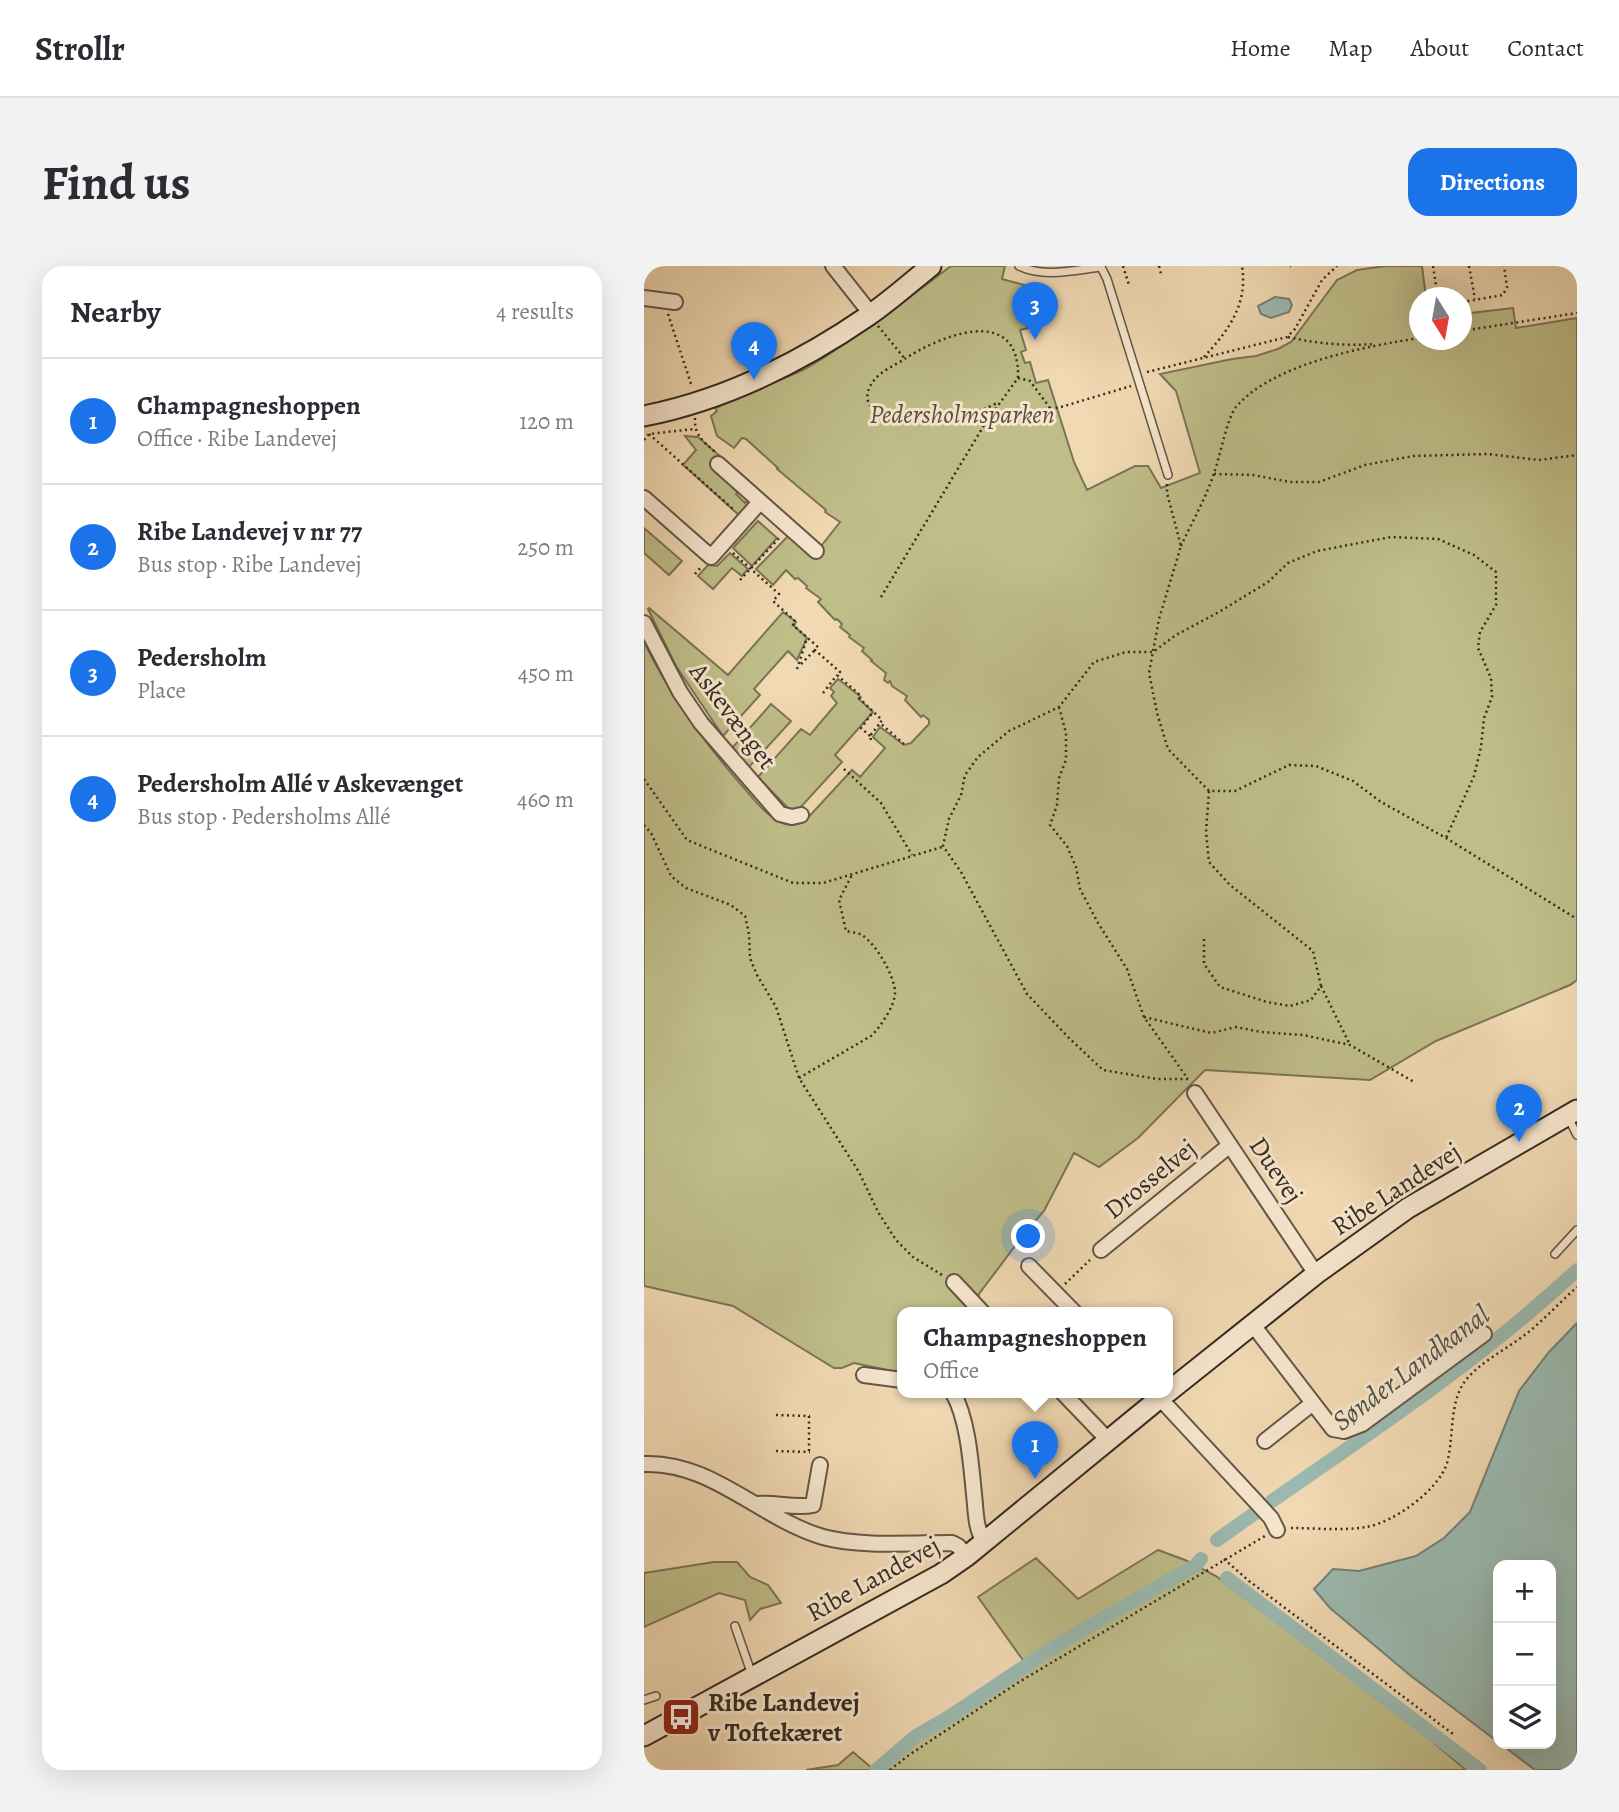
<!DOCTYPE html>
<meta charset="utf-8">
<style>
body{margin:0;font-family:Alegreya,serif;background:#f2f2f3;color:#2b2b33}
.controls{position:absolute;right:21px;bottom:21px;display:grid;overflow:hidden;border-radius:14px;box-shadow:0 7px 28px #0002}
.controls button{width:63px;height:63px;display:grid;place-items:center;padding:0;border:0;border-bottom:2px solid #e1e1e2;background:#fff;color:#2b2b33;font:35px sans-serif}
.compass{position:absolute;left:765px;top:21px;width:63px;height:63px;border-radius:50%;background:#fff;box-shadow:0 7px 28px #0002;rotate:169deg}
.you{position:absolute;left:385px;top:971px;width:24px;height:24px;margin:-18px;border:5px solid #fff;border-radius:50%;background:#1a73e8;box-shadow:0 0 0 10px #1a73e833}
.badge{display:grid;place-items:center;width:46px;height:46px;border-radius:50%;background:#1a73e8;color:#fff;font-size:23px;font-weight:700}
.pin{position:absolute;translate:-50% -58px;filter:drop-shadow(0 2px 4px #0008)}
.pin::after{content:'';position:absolute;top:37px;width:24px;height:21px;background:inherit;clip-path:polygon(0 0,100% 0,50% 100%)}
.popup{position:absolute;left:253px;top:1041px;width:276px;height:91px;box-sizing:border-box;display:grid;place-content:center;border-radius:14px;background:#fff;filter:drop-shadow(0 2px 5px #0005);font-size:23px;white-space:nowrap;color:#7c7c81}
.popup b{font-size:26px;color:#2b2b33}
.popup::after{content:'';position:absolute;left:50%;top:100%;margin-left:-14px;border:14px solid transparent;border-top-color:#fff}
.list{margin:0;padding:0;list-style:none}
h2{display:flex;justify-content:space-between;align-items:center;height:91px;margin:0;padding:0 28px;font-size:30px}
h2 small{font-size:23px;font-weight:400;color:#7c7c81}
.list li{display:grid;grid-template-columns:46px 1fr auto;gap:21px;align-items:center;box-sizing:border-box;height:126px;padding:0 28px;border-top:2px solid #e1e1e2}
.list b{display:block;font-size:26px;white-space:nowrap}
.list p{margin:0;font-size:23px;white-space:nowrap;color:#7c7c81}
.list em{font-size:23px;font-style:normal;color:#7c7c81}
.icon{flex:none;width:38px;height:38px;fill:none;stroke:currentColor;stroke-width:2;stroke-linecap:round;stroke-linejoin:round}
.map{position:relative;flex:none;width:933px;height:1504px;overflow:hidden;border-radius:21px}
header{display:flex;align-items:center;gap:42px;box-sizing:border-box;height:98px;padding:0 35px;background:#fff;border-bottom:2px solid #e1e1e2}
header strong{font-size:33px}
nav{display:flex;gap:38px;margin-inline-start:auto;font-size:24px}
.intro{display:flex;align-items:center;justify-content:space-between;box-sizing:border-box;height:168px;padding:0 42px}
h1{margin:0;font-size:49px}
.button{padding:18px 32px;border-radius:21px;background:#1a73e8;color:#fff;font-size:24px;font-weight:700}
main{display:flex;gap:42px;padding:0 42px}
aside{flex:1;background:#fff;border-radius:21px;box-shadow:0 7px 28px #0002}
.map>svg:first-child{display:block}
.green{fill:#bfbe89;stroke:#7a7456;stroke-width:2}
.water{fill:#9bbab1;stroke:#728178;stroke-width:2}
.lines{fill:none;stroke-linecap:round;stroke-linejoin:round}
.canal{stroke:#9bbab1;stroke-width:14}
.lane-casing{stroke:#635646;stroke-width:10}
.street-casing{stroke:#635646;stroke-width:18}
.secondary-casing{stroke:#342b22;stroke-width:23}
.path{stroke:#342b22;stroke-width:2.5;stroke-dasharray:2 3.5;stroke-linecap:butt}
.lane{stroke:#f6e6ce;stroke-width:7}
.street{stroke:#f6e6ce;stroke-width:14}
.secondary{stroke:#f6e6ce;stroke-width:19}
.labels{text-anchor:middle;dominant-baseline:central;stroke-width:6;stroke-linejoin:round;paint-order:stroke}
.park-label{font-size:26px;font-style:italic;fill:#57503c;stroke:#f6e6ce}
.street-label{font-size:26px;fill:#342b22;stroke:#f6e6ce}
.poi-label{font-size:26px;font-weight:bold;fill:#342b22;stroke:#f6e6ce;text-anchor:start}
.water-label{font-size:28px;font-style:italic;fill:#4e4f46;stroke:#f6e6ce}
</style>
<header>
<strong>Strollr</strong>
<nav><a>Home</a><a>Map</a><a>About</a><a>Contact</a></nav>
</header>
<div class="intro"><h1>Find us</h1><a class="button">Directions</a></div>
<main>
<aside>
<h2>Nearby<small>4 results</small></h2>
<ul class="list">
<li><span class="badge">1</span><div><b>Champagneshoppen</b><p>Office · Ribe Landevej</p></div><em>120 m</em></li>
<li><span class="badge">2</span><div><b>Ribe Landevej v nr 77</b><p>Bus stop · Ribe Landevej</p></div><em>250 m</em></li>
<li><span class="badge">3</span><div><b>Pedersholm</b><p>Place</p></div><em>450 m</em></li>
<li><span class="badge">4</span><div><b>Pedersholm Allé v Askevænget</b><p>Bus stop · Pedersholms Allé</p></div><em>460 m</em></li>
</ul>
</aside>
<div class="map">
<svg width="933" height="1504" viewBox="0 0 933 1504">
<rect width="100%" height="100%" fill="#f1d9b3"/>
<filter id="stains"><feTurbulence type="fractalNoise" baseFrequency=".00286" numOctaves="4"/><feColorMatrix values="0 0 0 0 .2 0 0 0 0 .09 0 0 0 0 .02 0 0 0 .5 -.17"/></filter>
<radialGradient id="worn" r=".72"><stop offset=".6" stop-color="#630" stop-opacity="0"/><stop offset="1" stop-color="#630" stop-opacity=".3"/></radialGradient>
<path class="green" d="M307 0H361L358 13 380 19 381 39 388 61 376 64 382 84 377 86 381 97 386 96 392 117 404 114 430 196 443 224 491 200H504L517 222 556 207 532 125 516 108 588 93 612 90 634 83 647 76 693 14 713 4 742 0H778L782 31 776 32V74H818V48L869 42 872 62 933 52V714L926 719 792 775 726 814 561 804 494 872 455 901 430 887 400 945 380 968 335 1028 332 1047H258V1107L210 1097 198 1102H190L89 1040 0 1020V376C26 429 61 478 100 522 110 534 122 549 136 556 144 560 153 559 161 555L208 504 216 511 241 482 229 471 236 461 260 479 267 477 285 458V454L279 449 277 451 261 434 263 430 248 420 246 415 244 417 240 414 242 407 227 395 228 394 218 385 220 382 205 371 206 369 196 361 198 358 193 353 191 354 174 336 177 333 162 322 163 320 154 312 151 313 142 304 129 319 112 303 144 270 171 292 178 279 196 256 181 246 182 244 133 203 134 202 102 173 98 172 90 182 73 170 67 150 73 145 71 142 159 104 181 91 237 53Z
M41 170 54 171 76 190 74 198 96 224 92 228 101 237 104 234 107 237 96 250 39 199 52 184Z
M114 255 133 272 108 300 89 282Z
M0 262 38 295 25 309 0 287Z
M86 287 104 303 98 310 88 302 69 323 54 310 64 299 73 300Z
M5 342 84 409 139 346 152 356 150 360 163 372 153 394 144 385 110 423 116 429 79 470 32 400 4 343Z
M194 413 217 431 215 433 229 446 191 489 198 496 155 543 148 546 114 511 157 463 166 469 193 437 187 430 190 426 186 422Z
M127 438 147 455 104 502 88 482Z
M514 1284 541 1294 572 1310 770 1460 822 1504H162L194 1499 209 1486 229 1503 381 1397 334 1331 392 1292 434 1333Z
M70 1296H93L106 1311 124 1319 137 1337 116 1343 106 1354 101 1334 75 1327 0 1361V1307Z"/>
<path class="water" d="M631 31 645 33 648 39 645 46 627 52 617 48 614 40Z
M933 1057V1504H891L857 1478H907V1299H854V1476L767 1410 686 1342 670 1323 689 1303 715 1305 772 1290 800 1272 826 1246 875 1125 905 1086Z"/>
<g class="lines">
<path class="canal" d="M628 1235C732 1163 840 1091 933 1004
M573 1274 611 1247
M583 1312 836 1504
M232 1504 272 1470 305 1451 413 1379 552 1299 557 1293"/>
<g class="lane-casing">
<path id="lane" d="M375 0C400 12 431 4 457 1L463 13 524 209
M924 851 933 869
M911 988 933 964
M91 1360 108 1409
M0 1434 12 1430"/>
</g>
<g class="street-casing">
<path id="street" d="M189 0 227 48
M0 32 31 36
M74 198 172 285
M0 232 67 291 116 236
M0 357 36 426 57 457 136 548 148 551 157 549
M551 827 672 1008
M457 984 586 879
M385 1000 431 1047
M310 1016 339 1047
M609 1059 689 1163 700 1165 718 1158 840 1068
M220 1109 258 1114
M309 1127C324 1153 327 1198 330 1228 332 1245 331 1261 340 1276
M419 1127 465 1175
M511 1127 627 1252 633 1264
M621 1175 669 1137
M0 1198C67 1195 117 1253 179 1271 215 1281 269 1277 308 1277L314 1280 323 1290
M113 1238C132 1236 151 1243 169 1239L176 1199"/>
</g>
<g class="secondary-casing">
<path id="secondary" d="M0 150C81 134 157 96 224 50 246 35 266 17 287 0
M524 1126 672 1008 764 942 933 844
M0 1470 297 1308 323 1290 522 1127"/>
</g>
<path class="path" d="M479 0 485 19
M515 0 517 8
M646 0H647
M789 0 794 32
M825 0 831 33
M818 36 859 29 863 21 860 0
M24 48 48 121
M234 60 261 93
M818 65 933 47
M644 71C674 78 701 80 731 78
M560 91C585 64 604 38 598 0
M503 106 643 71 651 63 678 14 693 0
M374 112 386 115 406 142
M51 152C50 169 59 175 71 186
M315 155 353 137
M5 168 90 244
M0 174 5 168 50 163
M570 208 609 209 646 216H675L721 199 769 190 843 188 895 194 933 189
M523 218V227L537 280 515 353 505 407 513 447 524 483 565 525H591L645 499 672 500 709 515 737 536 802 572 933 653
M537 280C548 256 562 232 570 207 576 191 583 152 592 141 628 98 722 80 776 72
M89 287 135 328 129 335 152 356 149 359 174 381 171 384 196 406 193 409 216 429 215 432 238 454 236 457 260 478
M51 308 58 300
M96 314 137 270
M237 331 342 156 374 112C376 36 295 70 259 94 251 99 238 105 232 112 215 131 225 146 245 153L342 156 417 141 487 120
M157 398 171 384
M153 403 163 372
M179 427 193 409
M415 441 422 467V494L415 512 413 539 406 559 423 580 432 601 436 623 454 657 483 703 500 751 544 813
M226 470 217 462 229 446
M227 474 226 470 236 457
M200 503 237 537 268 589
M0 513 43 574 149 617H179L298 581
M0 559 7 567 27 610 42 622 87 639 101 650 105 668 106 692 113 709 132 741 155 812 215 906 234 946 252 974 269 991 298 1009
M560 673V698L576 721 623 736 646 740 667 734 677 720 669 685 586 619 565 596 562 566 565 525
M677 720 706 779
M500 751 567 767 592 761 617 766 659 769 706 779 770 816
M155 812 227 770C236 762 251 739 251 727 251 710 232 678 218 669 214 667 207 666 202 665L195 634 208 609
M544 813H513L459 804 425 772 383 728 317 606 299 580 305 553 317 529 321 509 334 491 365 465 415 441 450 396 482 386H509L532 369 575 346 624 316 644 297 673 285 747 271 794 273 830 289 852 306V339L836 366 834 382 847 412 848 431 840 452 837 481 830 510 802 572
M421 1018 446 994
M132 1149 165 1150V1186
M132 1185 166 1186
M647 1262C671 1262 698 1265 722 1261 749 1257 795 1224 803 1197 810 1172 805 1141 819 1118 832 1098 863 1083 882 1068 900 1054 916 1036 933 1021
M580 1293 605 1315 809 1468
M246 1504 265 1489 375 1416 621 1270"/>
<use href="#lane" class="lane"/>
<use href="#street" class="street"/>
<use href="#secondary" class="secondary"/>
</g>
<defs>
<g id="bus-square" transform="scale(2.0125)"><rect x="-9" y="-9" width="18" height="18" rx="4" fill="#8f2418" stroke="#f6e6ce"/><path d="M-5-6H5V4H4V6H2V4H-2V6H-4V4H-5ZM-3.5-4V0h7V-4ZM-3.5 1.2v1.5H-2V1.2ZM2 1.2v1.5H3.5V1.2Z" fill="#fff"/></g>
</defs>
<g fill-rule="evenodd">
<use href="#bus-square" x="37" y="1451"/>
</g>
<g class="labels">
<g class="park-label">
<text x="318" y="148">Pedersholmsparken</text>
</g>
<g class="street-label">
<text transform="translate(89 450) rotate(53)">Askevænget</text>
<text transform="translate(632 904) rotate(56)">Duevej</text>
<text transform="translate(506 913) rotate(-39)">Drosselvej</text>
<text transform="translate(752 923) rotate(-33)">Ribe Landevej</text>
<text transform="translate(229 1313) rotate(-29)">Ribe Landevej</text>
</g>
<g class="poi-label">
<text x="64" y="1436">Ribe Landevej<tspan x="64" dy="30">v Toftekæret</tspan></text>
</g>
<g class="water-label">
<text transform="translate(767 1102) rotate(-37)">Sønder Landkanal</text>
</g>
</g>
<rect width="100%" height="100%" filter="url(#stains)"/>
<rect width="100%" height="100%" fill="url(#worn)"/>
</svg>
<div class="controls">
<button>+</button>
<button>−</button>
<button><svg class="icon" aria-label="layers" viewBox="0 0 24 24"><path d="M12 4l9 5-9 5-9-5zM3 14l9 5 9-5"/></svg></button>
</div>
<svg class="compass" viewBox="-18 -18 36 36"><path d="M0-13l5 13h-10z" fill="#e53935"/><path d="M0 13l5-13h-10z" fill="#7c7c81"/></svg>
<div class="you"></div>
<div class="pin badge" style="left:391px;top:1213px">1</div>
<div class="popup"><b>Champagneshoppen</b>Office</div>
<div class="pin badge" style="left:875px;top:876px">2</div>
<div class="pin badge" style="left:391px;top:74px">3</div>
<div class="pin badge" style="left:110px;top:114px">4</div>
</div>
</main>
